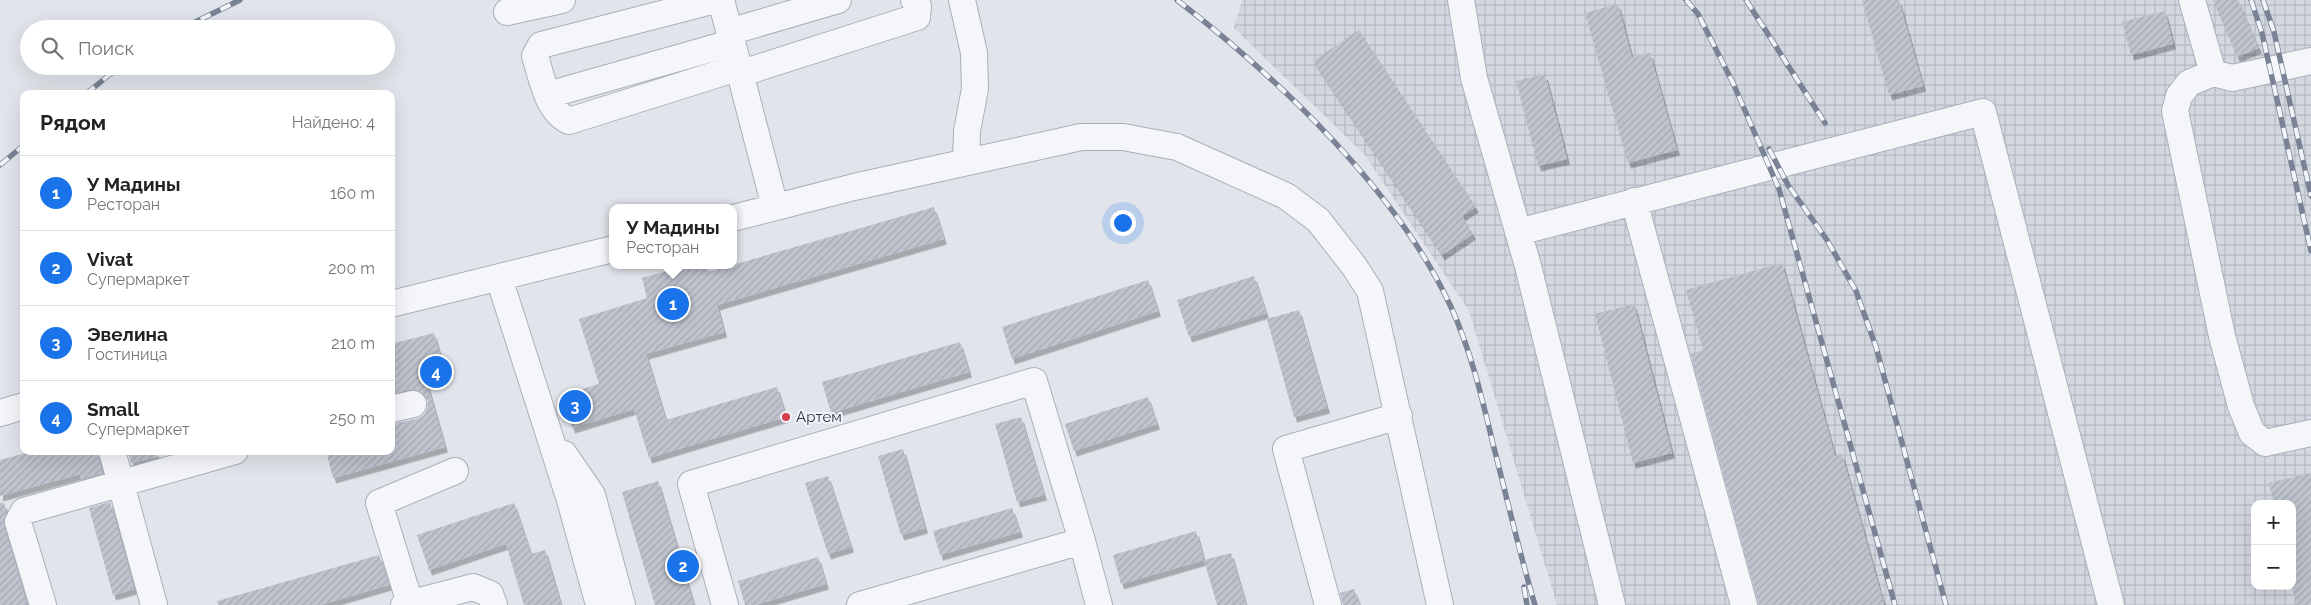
<!DOCTYPE html>
<html lang="ru">
<meta charset="utf-8">
<style>
body{margin:0;font-family:Raleway,sans-serif;background:#f2f2f2;color:#222}
.controls{position:absolute;right:15px;bottom:15px;display:grid;overflow:hidden;border-radius:10px;box-shadow:0 5px 20px #0002}
.controls button{width:45px;height:45px;display:grid;place-items:center;padding:0;border:0;border-bottom:1px solid #e0e0e0;background:#fff;color:#222;font:25px sans-serif}
.you{position:absolute;left:1122px;top:222px;width:18px;height:18px;margin:-12px;border:4px solid #fff;border-radius:50%;background:#1a73e8;box-shadow:0 0 0 8px #1a73e833}
.badge{display:grid;place-items:center;width:32px;height:32px;border-radius:50%;background:#1a73e8;color:#fff;font-size:16px;font-weight:700}
.pin{position:absolute;translate:-50% -50%;border:2px solid #fff;box-shadow:0 1px 5px #0006}
.popup{position:absolute;left:609px;top:204px;width:128px;height:65px;box-sizing:border-box;display:grid;place-content:center;border-radius:10px;background:#fff;filter:drop-shadow(0 1px 4px #0005);font-size:16px;white-space:nowrap;color:#767676}
.popup b{font-size:19px;color:#222}
.popup::after{content:'';position:absolute;left:50%;top:100%;margin-left:-10px;border:10px solid transparent;border-top-color:#fff}
.list{margin:0;padding:0;list-style:none}
h2{display:flex;justify-content:space-between;align-items:center;height:65px;margin:0;padding:0 20px;font-size:21px}
h2 small{font-size:16px;font-weight:400;color:#767676}
.list li{display:grid;grid-template-columns:32px 1fr auto;gap:15px;align-items:center;box-sizing:border-box;height:75px;padding:0 20px;border-top:1px solid #e0e0e0}
.list b{display:block;font-size:19px;white-space:nowrap}
.list p{margin:0;font-size:16px;white-space:nowrap;color:#767676}
.list em{font-size:16px;font-style:normal;color:#767676}
.icon{flex:none;width:28px;height:28px;fill:none;stroke:currentColor;stroke-width:2;stroke-linecap:round;stroke-linejoin:round}
.map{position:relative;flex:none;width:2311px;height:605px;overflow:hidden}
.search{position:absolute;background:#fff;box-shadow:0 5px 20px #0002;left:20px;top:20px;width:375px;height:55px;display:flex;align-items:center;gap:12px;box-sizing:border-box;padding:0 18px;border-radius:28px;color:#767676;font-size:19px}
.panel{position:absolute;background:#fff;box-shadow:0 5px 20px #0002;left:20px;top:90px;width:375px;height:365px;border-radius:10px}
.map>svg:first-child{display:block}
.industrial{fill:url(#industrial-grid);fill-rule:evenodd}
.building{fill:url(#building-hatch);filter:url(#shadow)}
.lines{fill:none;stroke-linecap:round;stroke-linejoin:round}
.minor-casing{stroke:#aaafb9;stroke-width:28}
.minor{stroke:#f5f6f9;stroke-width:26}
.rail-casing{stroke:#7a8396;stroke-width:5.5}
.rail{stroke:#f1f4f8;stroke-width:4;stroke-dasharray:11;stroke-linecap:butt}
.poi-dot{fill:#d83e4d;stroke:#f1f4f8;stroke-width:2}
.labels{text-anchor:middle;dominant-baseline:central;stroke-width:4;stroke-linejoin:round;paint-order:stroke}
.poi-label{font-size:15px;fill:#283144;stroke:#f1f4f8;text-anchor:start}
</style>
<div class="map">
<svg width="2311" height="605" viewBox="0 0 2311 605">
<defs>
<pattern id="industrial-grid" width="8" height="8" patternUnits="userSpaceOnUse" patternTransform="scale(1.25)"><rect width="8" height="8" fill="#d3d7e0"/><path d="M0 4h8M4 0v8" fill="none" stroke="#b5b9c1"/></pattern>
<pattern id="building-hatch" width="6" height="6" patternUnits="userSpaceOnUse" patternTransform="scale(1.25)"><rect width="6" height="6" fill="#bec3ce"/><path d="M-1 1l2-2M0 6l6-6M5 7l2-2" fill="none" stroke="#a3a8b2"/></pattern>
<filter id="shadow"><feDropShadow dx="3" dy="5.5" stdDeviation="0" flood-color="#0004"/></filter>
</defs>
<rect width="100%" height="100%" fill="#e1e5eb"/>
<path class="industrial" d="M1242 0H2311V605H1557L1469 311 1364 154 1234 28ZM2255 504H2292V586H2255Z"/>
<path class="building" d="M1862 0H1899L1923 86 1889 95Z
M2213 0H2238L2259 48 2237 57Z
M1618 4 1632 58 1650 53 1677 150 1628 163 1585 13Z
M2165 11 2173 44 2131 55 2122 22Z
M1359 30 1476 207 1462 216 1473 234 1442 255 1313 61Z
M1545 74 1567 159 1538 166 1516 81Z
M934 207 944 239 717 305 724 332 646 354 666 420 777 387 786 417 649 458 634 409 572 428 562 395 599 384 579 319 647 298 642 278 689 265H706L708 272Z
M1782 263 1835 456 1842 454 1884 605H1759L1691 354 1703 350 1686 290Z
M1254 276 1266 313 1189 337 1177 300Z
M1148 280 1158 311 1012 359 1002 327Z
M1634 304 1672 453 1633 463 1595 314Z
M1299 310 1327 408 1294 417 1267 319Z
M434 333 446 378 427 383 445 447 333 478 326 451H391V424L416 419 424 415 427 408 428 401 424 394 417 390 410 389 391 394V344Z
M960 342 969 372 831 413 822 382Z
M1148 397 1157 424 1074 451 1065 424Z
M1021 417 1044 495 1017 502 995 424Z
M903 449 925 528 901 535 878 456Z
M33 451H97L102 473 81 479 80 474 0 496V460Z
M128 451H156L157 457 131 463Z
M2311 473V605H2296L2292 587V504H2274L2269 483Z
M828 476 851 547 828 554 805 483Z
M658 481 694 605H655L622 492Z
M110 502 134 589 113 595 89 508Z
M0 503H4L6 512 4 526 27 605H0Z
M514 503 531 554 545 550 561 605H524L506 544 429 570 417 535Z
M1012 508 1020 532 940 555 933 531Z
M1196 531 1204 560 1121 584 1113 555Z
M1231 553 1246 605H1217L1204 560Z
M379 555 389 585 320 605H218L217 601Z
M818 557 826 584 755 605H745L738 581Z
M1354 589 1360 605H1343L1340 593Z"/>
<g class="lines">
<g class="minor-casing">
<path id="minor" d="M716 0 541 45 535 56C542 78 547 111 569 121L737 68
M721 0 775 207
M962 0 974 53 975 89 967 131 966 162
M1461 0 1474 78 1528 266 1612 605
M2192 0 2213 73
M507 12 562 0
M729 32 838 0
M2311 61 2232 78 2213 73 2189 83 2179 96 2175 111 2222 336 2241 406 2252 433 2265 443 2311 433
M739 74 917 17 918 6 914 0
M548 95 731 43
M1634 201 1744 605
M733 218 854 187 1081 137H1123L1177 147 1286 196 1318 220 1354 266 1370 291 1440 605
M1518 232 1983 112 2111 605
M499 278 570 500 599 605
M391 304 613 249
M391 409 413 404
M0 413 24 406
M112 451 154 605
M564 454 592 495 622 605
M1082 541 1099 605
M410 603 379 503 455 471
M43 605 18 522 24 511 235 451
M404 605 473 587 490 594 494 605
M725 605 691 484 1034 381 1082 541 860 605
M1328 605 1286 449 1399 416"/>
</g>
<use href="#minor" class="minor"/>
<g class="rail-casing">
<path id="rail" d="M1177 0C1278 78 1397 190 1451 307 1471 351 1482 398 1493 444 1507 498 1519 552 1535 605
M1686 0 1698 14 1733 83 1779 189 1895 605
M1746 0 1825 123
M2251 0 2262 33 2311 251
M2263 0 2274 32 2311 196
M181 29 240 0
M86 94 120 66
M1769 149 1788 185 1827 240 1856 291 1876 347 1946 605
M0 165 24 145
M1524 587 1527 605"/>
</g>
<use href="#rail" class="rail"/>
</g>
<circle class="poi-dot" cx="786" cy="417" r="5"/>
<g class="labels">
<g class="poi-label">
<text x="796" y="417">Артем</text>
</g>
</g>
</svg>
<div class="controls">
<button>+</button>
<button>−</button>
</div>
<div class="you"></div>
<div class="pin badge" style="left:673px;top:304px">1</div>
<div class="popup"><b>У Мадины</b>Ресторан</div>
<div class="pin badge" style="left:683px;top:566px">2</div>
<div class="pin badge" style="left:575px;top:406px">3</div>
<div class="pin badge" style="left:436px;top:372px">4</div>
<div class="search"><svg class="icon" aria-label="search" viewBox="0 0 24 24"><circle cx="10" cy="10" r="6"/><path d="M15 15l6 6"/></svg>Поиск</div>
<section class="panel">
<h2>Рядом<small>Найдено: 4</small></h2>
<ul class="list">
<li><span class="badge">1</span><div><b>У Мадины</b><p>Ресторан</p></div><em>160 m</em></li>
<li><span class="badge">2</span><div><b>Vivat</b><p>Супермаркет</p></div><em>200 m</em></li>
<li><span class="badge">3</span><div><b>Эвелина</b><p>Гостиница</p></div><em>210 m</em></li>
<li><span class="badge">4</span><div><b>Small</b><p>Супермаркет</p></div><em>250 m</em></li>
</ul>
</section>
</div>
